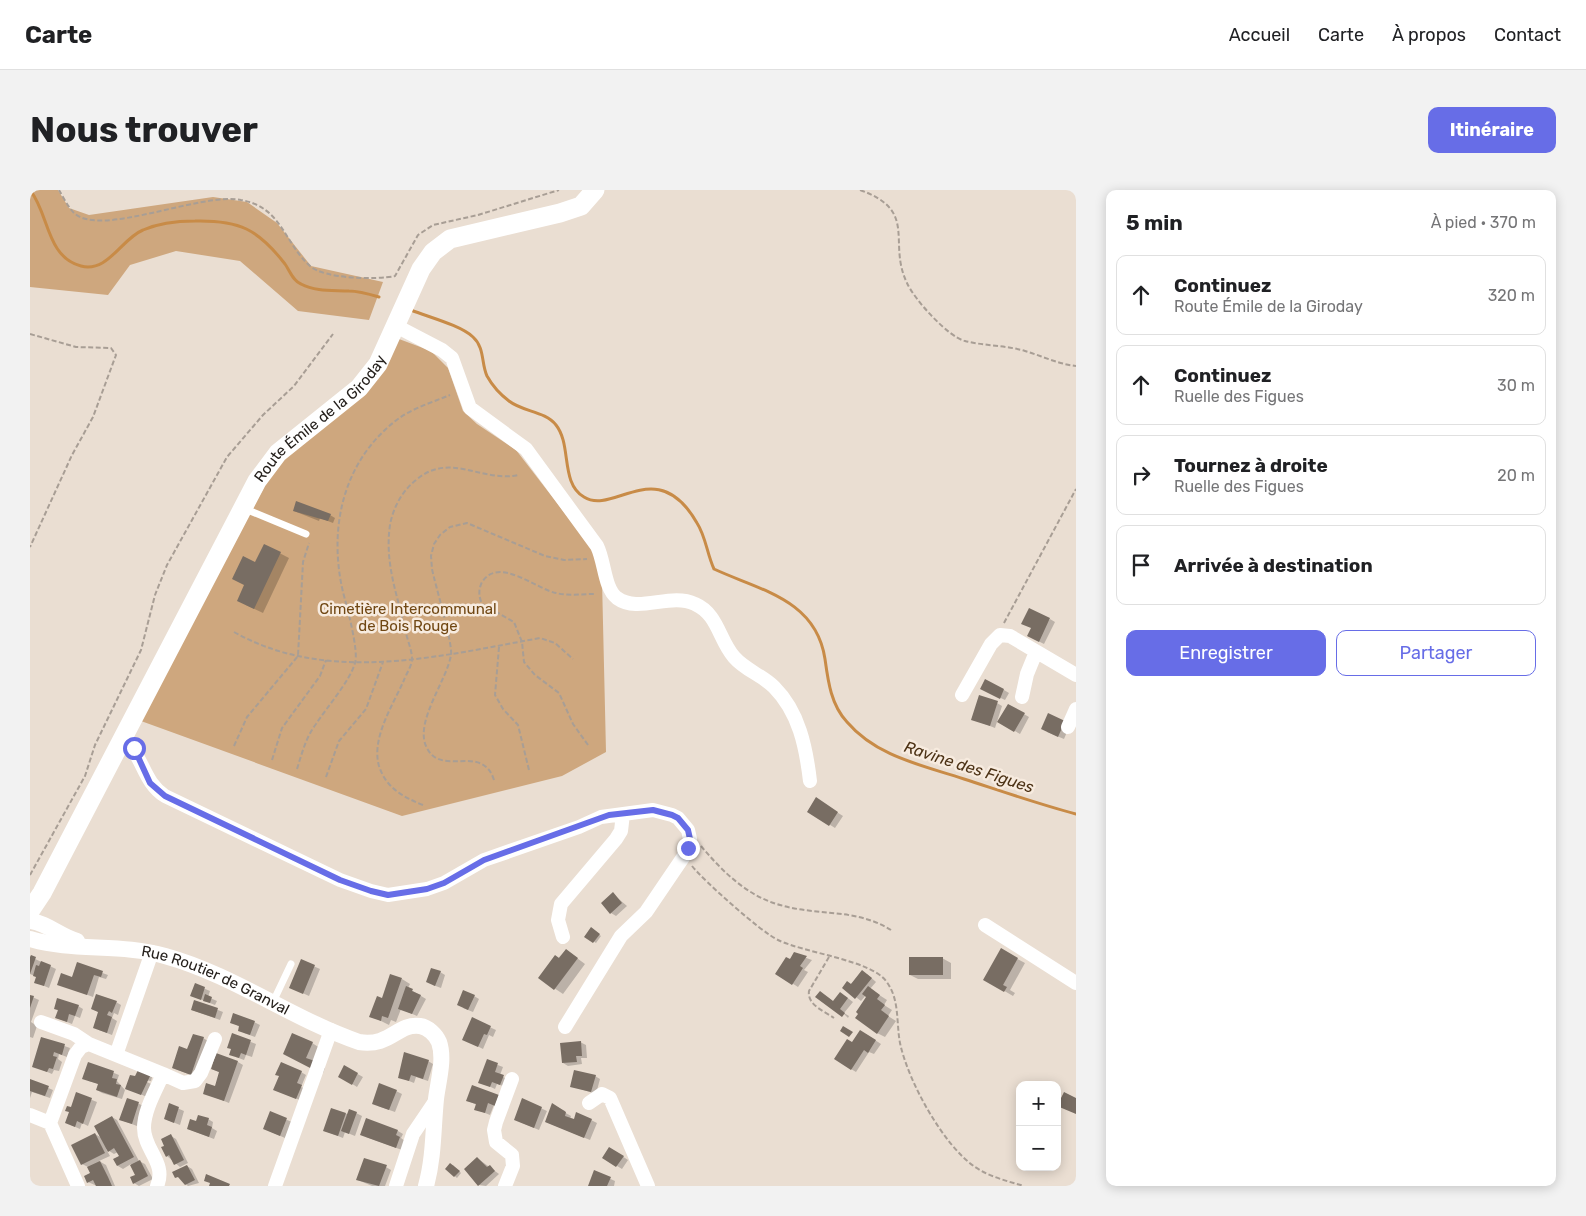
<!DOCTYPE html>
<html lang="fr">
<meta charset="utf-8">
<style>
body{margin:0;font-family:Rubik,sans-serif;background:#f2f2f2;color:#202124}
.controls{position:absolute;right:15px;bottom:15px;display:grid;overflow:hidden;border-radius:10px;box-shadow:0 2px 12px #0003}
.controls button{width:45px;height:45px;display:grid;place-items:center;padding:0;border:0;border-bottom:1px solid #e0e0e0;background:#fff;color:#202124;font:25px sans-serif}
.stop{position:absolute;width:15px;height:15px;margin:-11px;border:4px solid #676de7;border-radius:50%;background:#fff}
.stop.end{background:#676de7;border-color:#fff;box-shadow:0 1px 5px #0008}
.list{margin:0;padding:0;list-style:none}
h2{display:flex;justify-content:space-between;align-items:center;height:65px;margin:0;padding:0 20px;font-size:21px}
h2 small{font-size:16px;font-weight:400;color:#757577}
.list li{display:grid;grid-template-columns:32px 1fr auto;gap:15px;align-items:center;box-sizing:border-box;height:80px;margin:0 10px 10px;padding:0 10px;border:1px solid #e0e0e0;border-radius:10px}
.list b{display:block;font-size:19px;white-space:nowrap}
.list p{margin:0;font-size:16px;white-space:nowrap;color:#757577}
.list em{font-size:16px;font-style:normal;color:#757577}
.actions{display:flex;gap:10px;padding:15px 20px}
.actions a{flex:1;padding:11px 0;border:1px solid #676de7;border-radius:10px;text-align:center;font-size:18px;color:#676de7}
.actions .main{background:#676de7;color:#fff}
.icon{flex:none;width:28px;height:28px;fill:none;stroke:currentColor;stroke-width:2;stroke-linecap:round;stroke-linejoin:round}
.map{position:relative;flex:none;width:1046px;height:996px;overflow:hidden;border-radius:10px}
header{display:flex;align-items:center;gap:30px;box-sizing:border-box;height:70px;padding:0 25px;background:#fff;border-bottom:1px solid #e0e0e0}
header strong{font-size:24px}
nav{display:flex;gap:28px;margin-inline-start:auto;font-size:18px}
.intro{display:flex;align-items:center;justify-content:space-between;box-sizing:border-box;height:120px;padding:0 30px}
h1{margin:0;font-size:35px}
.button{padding:12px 22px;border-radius:10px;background:#676de7;color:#fff;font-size:18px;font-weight:700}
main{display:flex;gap:30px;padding:0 30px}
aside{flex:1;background:#fff;border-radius:10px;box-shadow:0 2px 12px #0003}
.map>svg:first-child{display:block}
.green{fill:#cea77e}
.shadow{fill:#0003}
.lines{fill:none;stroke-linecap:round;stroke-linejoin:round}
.stream{stroke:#c88b47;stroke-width:3}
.building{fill:#786d63}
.path{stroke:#a89e95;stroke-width:2;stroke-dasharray:5 2.5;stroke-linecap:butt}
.service{stroke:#fff;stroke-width:7}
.minor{stroke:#fff;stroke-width:14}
.tertiary{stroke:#fff;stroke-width:16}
.secondary{stroke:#fff;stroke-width:19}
.route{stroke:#676de7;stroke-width:6}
.labels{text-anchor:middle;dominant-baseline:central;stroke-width:5;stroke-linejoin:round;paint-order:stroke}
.street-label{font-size:15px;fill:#26211d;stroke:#f7ebdf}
.park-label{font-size:15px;fill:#704713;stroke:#f7ebdf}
.water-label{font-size:16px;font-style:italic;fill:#4c3215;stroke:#f7ebdf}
</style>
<header>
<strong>Carte</strong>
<nav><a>Accueil</a><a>Carte</a><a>À propos</a><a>Contact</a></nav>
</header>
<div class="intro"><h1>Nous trouver</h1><a class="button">Itinéraire</a></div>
<main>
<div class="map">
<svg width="1046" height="996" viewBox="0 0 1046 996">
<rect width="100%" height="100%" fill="#eaded2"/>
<path class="green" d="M0 0H28L39 18 59 25 183 7 217 12 247 33 281 76 353 92 339 130 268 121 210 71 146 61 100 75 78 105 0 97Z
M369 149 401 161 418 178 433 221 447 234 486 260 561 357 572 390 576 562 532 586 372 626 111 531 243 280Z"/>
<path class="shadow" d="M264 321 300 325 305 328 303 333 290 328 289 331Z
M234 355 259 368 233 423 216 415 226 373Z
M1020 429 1025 432 1014 454 1004 449Z
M974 500 979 503 975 510 956 501Z
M967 513 972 516 965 538 942 529Z
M978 515 999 527 990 544 969 532Z
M1040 535 1034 549 1017 542Z
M786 609 813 626 805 638 778 621Z
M583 704 597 716 586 726 581 723Z
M562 739 571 746 566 753 556 746Z
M536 760 555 774 533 804 509 788Z
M971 760 995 773 980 800 985 803 983 806 954 789Z
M765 764 782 770 774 780 778 782 768 797 746 783Z
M1 767 26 779 19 798 5 792 7 787 0 784Z
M912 768 921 773V789H888L880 785Z
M272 771 290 779 279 806 266 800Z
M47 774 78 785 76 789 69 787 63 807 29 794 42 788Z
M410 782 415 785 411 798 403 795Z
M837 784 846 792 840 799 857 810 854 815 862 820 858 826 866 831 855 847 847 843 838 807 836 805 831 811 814 798Z
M372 789 380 794 378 798 396 809 387 826 371 819 366 832 361 830 359 835 341 826Z
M166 795 180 801 178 807 187 811 185 815 162 806Z
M795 805 804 812 815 806 823 812 814 823 819 826 818 828Z
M0 806 9 810 1 832 7 836 3 848 0 847Z
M444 806 449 809 443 822 433 818Z
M165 811 193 822 190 830 162 820Z
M86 812 91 815 88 825 84 823 82 828 87 831 82 845 69 840V822L62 819Z
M48 816 53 819 50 828 45 826 42 834 27 828 29 821 25 819Z
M442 829 466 840 463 847 459 845 453 859 439 852Z
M201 832H224L230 835 225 847 214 843 210 837Z
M836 844 851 854 844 864 839 862 826 882 821 879 823 854Z
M203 845 226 854 222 867 216 865 214 870 206 867Z
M12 848 40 858 37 867 29 864 28 869 32 872 29 881 24 880 22 884 3 876Z
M173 848 178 851 166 887 143 878 158 861Z
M550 852 556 855 557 868H551L552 874 538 876 533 873Z
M282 853 290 858 287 874 295 878 293 883 263 868Z
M398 871 403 874 398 891 386 887 384 893 369 887Z
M457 871 473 877 470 885 478 890 476 897 467 894 465 899 450 892Z
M208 872 213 875 199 913 174 903 185 898 191 883 182 879Z
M59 873 89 885 87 891 95 900 92 909 72 903 67 900 69 894 59 891Z
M315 877 333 887 327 897 310 886Z
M108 881 122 887 121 891 113 890 121 894 117 907 96 898 106 888Z
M271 882 276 885 271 897 276 899 272 911 250 902V886Z
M565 886 570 889 566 904 541 896Z
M0 890 23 900 20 908 2 902 0 908Z
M442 897 464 915 460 925 445 919 447 915 438 911Z
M366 901 372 904 365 922 348 916Z
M47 904 67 912 58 936 52 933 50 939 41 935V919Z
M97 909 114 916 107 936 91 930Z
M493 910 517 921 509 940 490 932Z
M140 915 154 921 150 935 135 929Z
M523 915 535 921 534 922 541 926 540 929 561 930 567 933 560 950 516 932Z
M240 923 262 932 255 948 239 941Z
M326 923 332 926 325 946 315 942 313 948 295 941 315 924Z
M82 927 87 930 109 971 115 974 123 989 109 996 104 993 107 985 101 974 93 979 88 976 85 970 90 967 88 962 84 964 76 959 80 966 69 971 76 975 85 996H67L58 992 62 984 58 977 52 974 65 944 72 948Z
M178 929 183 932 182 938 187 941 184 949 158 939 167 933Z
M368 941 373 944 371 948 375 951 372 960 336 947Z
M141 946 146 949 158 973 150 977 137 966Z
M580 958 598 970 592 979 574 968Z
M447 968 469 984 456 996 449 995Z
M423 975 431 983 427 988 417 979Z
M157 976 162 979 169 993 158 996 144 983Z
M356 977 361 980 355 996H342L328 990Z
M565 982 585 991 584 996H559Z"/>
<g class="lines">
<path class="stream" d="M0 0C19 23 16 67 51 76 78 83 91 49 113 40 129 33 148 31 165 31 209 30 228 39 255 74 260 81 263 91 271 94 286 102 303 100 319 101 329 101 339 104 349 107
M381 120C398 127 430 135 443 147 455 158 451 173 457 186 462 195 471 205 479 211 493 222 515 221 526 235 542 255 530 293 554 307 584 326 627 263 667 333 676 347 677 364 684 379 729 400 786 409 795 469 798 491 801 515 817 532 847 567 892 575 934 589 971 601 1008 614 1046 624"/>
</g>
<path class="building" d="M266 311 301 324 298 331 263 321Z
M234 354 251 362 224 419 207 411 214 395 202 389 213 366 225 372Z
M999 418 1020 428 1009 452 997 446 1001 438 991 434Z
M955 489 974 499 970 509 950 499Z
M949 505 968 511 960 536 941 530Z
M978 514 995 523 984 542 967 532Z
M1018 523 1035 531 1028 547 1011 539Z
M786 607 808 622 799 636 777 622Z
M583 702 592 713 580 724 571 713Z
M561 737 570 744 563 753 554 747Z
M971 758 988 768 973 795 977 797 974 802 953 790Z
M536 759 548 768 524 800 508 788 525 765 529 768Z
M764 762 777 766 770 776 773 778 762 795 745 784 756 767 760 769Z
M1 765 6 767 0 784V767Z
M879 767H913V785H879Z
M271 769 285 775 273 804 259 798Z
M11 771 21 775 14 796 4 793 6 787 3 786 6 775 9 776Z
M47 772 73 781 71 787 64 785 57 805 27 795 31 783 42 787Z
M401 778 411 781 405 796 396 792Z
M832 780 842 788 825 809 812 798 817 791 821 794Z
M360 784 372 788 358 828 352 826 351 831 339 827 347 806 352 808Z
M165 793 175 797 171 810 160 806Z
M376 796 383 799 382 801 391 805 382 824 368 819Z
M838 796 850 805 847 809 855 815 851 820 859 826 847 844 825 828 828 824 826 822 836 807 832 804Z
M433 800 445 805 438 820 427 815Z
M790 801 803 811 810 802 818 808 810 819 815 823 812 827 785 807Z
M66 804 87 811 82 823 79 821 77 825 82 827 77 843 63 838 68 822 61 819Z
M175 804 182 807 180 813 173 811Z
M0 805 4 806 0 818Z
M27 808 49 815 45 826 39 824 37 832 25 828 28 820 24 819Z
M164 810 188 818 185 828 161 820Z
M203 823 225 831 220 845 208 841 209 836 200 833Z
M442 827 461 836 457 845 454 844 448 857 432 850Z
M813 836 823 842 819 847 810 841Z
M830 840 846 850 838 863 834 860 821 880 804 869 817 849 822 852Z
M202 843 221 850 216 865 211 863 209 868 199 865 201 859 197 858Z
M262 843 283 852 276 868 288 872 284 880 253 864Z
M163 844 174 847 161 885 142 878 149 856 157 859Z
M11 847 35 854 32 865 24 862 23 866 27 867 23 879 19 878 17 882 2 877Z
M551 851 552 866H546L547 872 532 873 530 853Z
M374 862 399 870 393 889 381 885 379 891 368 888Z
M186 863 208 871 194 911 173 904 176 893 185 896 189 882 181 879Z
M457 869 468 873 465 882 474 885 470 895 462 892 460 897 448 893Z
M58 872 84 881 82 888 87 889 86 894 91 895 87 907 66 900 68 894 52 889Z
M251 872 272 881 267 893 272 895 266 909 243 900 249 886 245 885Z
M314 875 328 883 322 895 308 887Z
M108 880 121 884 111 905 95 899 100 885 105 886Z
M544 880 566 885 561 902 540 897Z
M0 889 19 896 15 906 0 901Z
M349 893 367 900 359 920 342 914Z
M442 895 469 905 465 916 458 913 455 923 444 920 446 914 436 911Z
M46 902 62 908 53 934 47 931 45 937 35 933 39 922 35 921 37 916 41 917Z
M1034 902 1046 908V924L1027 916Z
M97 908 109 912 102 934 89 930Z
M492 908 512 917 504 938 484 930Z
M139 913 149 917 144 933 134 929Z
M522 913 536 922 535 926 544 929 546 922 562 929 554 948 515 932Z
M301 918 316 923 308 946 293 941Z
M319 919 327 922 319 944 311 941Z
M240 921 257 928 250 946 233 939Z
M168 925 179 928 177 935 182 937 179 947 157 939 160 929 166 931Z
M82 926 104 967 87 976 83 969 89 966 84 958 78 962 64 936Z
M336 928 368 940 366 945 370 947 366 958 330 945Z
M65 943 75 963 51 975 41 955Z
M141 944 154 970 144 975 139 965 136 967 131 957 134 956 131 949Z
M579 957 594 966 586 977 572 968Z
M447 967 457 977 460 975 465 981 448 996 434 979Z
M334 968 357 975 349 996 326 990Z
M110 970 118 986 103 994 100 987 105 985 100 975Z
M70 971 78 987 82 996H66L63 990 57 993 54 986 60 983 57 977Z
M420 973 430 981 424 987 415 979Z
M157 975 165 990 155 995 148 987 145 988 142 982Z
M564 980 581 987 577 996H558Z
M176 984 200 994 199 996H179L180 993 174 991Z"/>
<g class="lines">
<path class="path" d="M29 0C33 7 38 17 44 23 71 48 170 2 211 10 252 17 254 53 280 76 294 89 347 90 365 86L388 45 403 35 448 25 529 0
M830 0C889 21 857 52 877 93 884 109 918 147 935 151 954 156 975 155 995 161 1012 166 1028 174 1046 176
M0 144 46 157 81 158 86 165 63 227 42 265 0 357
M974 433 1046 299
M204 442C298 495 410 466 510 448L525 453 543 469
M469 457 465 505 473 519 488 535 499 580
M558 555 543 534 529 503 505 485 494 472 492 452 484 432 452 414C449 407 448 400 452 392 469 366 506 399 526 403 538 406 552 404 565 404
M204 556 217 527 268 466 273 372 279 353
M242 570 252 538 290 486 296 470
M267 579C272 563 276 547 286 534 297 517 320 491 325 473 329 461 317 417 313 402 298 338 313 270 368 229 383 218 403 212 420 205
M296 587 309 551 336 519 353 472
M464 590C452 552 410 589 396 556 385 531 417 490 421 465 423 454 405 394 402 379L401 366 404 354 410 345 420 337 437 333 515 366 534 370 557 369
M393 615C373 607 356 598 349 576 341 548 363 515 374 490 376 484 382 476 382 469 382 462 379 454 377 447 369 409 354 375 360 335 363 318 372 301 386 290 420 261 452 293 488 285
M671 656C692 681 717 706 750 715 787 726 826 718 861 740
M662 676C674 691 731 742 748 750 775 763 840 770 856 791 870 809 866 832 870 853 878 891 913 955 945 977 960 987 977 991 994 996
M0 685 55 586 65 555 111 460 125 405 137 375 197 267 233 225 264 196 303 144
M799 767 779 801C777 815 794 821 804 828"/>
<path class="service" d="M213 318 276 344
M243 812 261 774"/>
<path class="minor" d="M366 136 412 160 422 168 440 218 496 259 567 356C575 372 574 398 587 408 609 424 640 402 665 414 688 424 689 450 704 467 715 480 732 485 744 497 769 522 776 557 780 591
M932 505 961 454 970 445 980 446 1046 485
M992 507 997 484 1006 462
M1038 537 1046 519
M93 549C114 566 112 591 135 606L310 690 341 701 358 705 397 699 414 693 454 670 549 637 571 627 623 620 642 625 648 628 658 640 660 649 654 666 616 722 591 746 535 837
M955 735 1046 793
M533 747 528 730 531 714 586 649 591 641 593 624
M11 832 44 844 59 854
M86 865 122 762
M133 884 153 893 165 891 171 883 185 849
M559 913 572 904 580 908 618 996
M0 925 20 933 48 996
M20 933 45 865 51 857 59 854 133 884C126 900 114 920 114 938 114 960 137 973 127 996
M245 996 301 840
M366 996 383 944 406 910
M475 996 483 976 482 965 466 952 464 940 466 932 482 889"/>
<g class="tertiary">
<path d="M0 731C17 733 30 746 47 751"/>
<path id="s1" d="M0 749C43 762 91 753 135 766 204 785 262 829 329 852 361 857 367 833 390 836 398 837 406 845 409 852 415 869 408 892 406 909 403 939 404 967 396 996"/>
</g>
<path class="secondary" id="s2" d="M0 721 12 703 227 291 248 263 329 198 348 174 391 79 403 62 420 49 530 23 551 16 565 0"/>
</g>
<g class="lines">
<path class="route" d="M104 558 120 593 135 606 310 690 341 701 358 705 397 699 414 693 454 670 579 625 623 620 642 625 648 628 658 640 660 649 658 658"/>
</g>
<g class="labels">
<g class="street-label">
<text stroke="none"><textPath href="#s2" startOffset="576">Route Émile de la Giroday</textPath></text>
<text stroke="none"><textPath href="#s1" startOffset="192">Rue Routier de Granval</textPath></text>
</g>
<g class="park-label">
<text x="378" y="419">Cimetière Intercommunal<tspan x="378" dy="17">de Bois Rouge</tspan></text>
</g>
<g class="water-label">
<text transform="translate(939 577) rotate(18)">Ravine des Figues</text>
</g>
</g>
</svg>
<div class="controls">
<button>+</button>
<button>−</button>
</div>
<div class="stop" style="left:104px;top:558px"></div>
<div class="stop end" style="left:658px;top:658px"></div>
</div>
<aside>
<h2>5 min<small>À pied · 370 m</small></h2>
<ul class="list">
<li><svg class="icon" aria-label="ahead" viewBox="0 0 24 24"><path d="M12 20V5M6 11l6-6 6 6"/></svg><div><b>Continuez</b><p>Route Émile de la Giroday</p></div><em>320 m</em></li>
<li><svg class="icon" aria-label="ahead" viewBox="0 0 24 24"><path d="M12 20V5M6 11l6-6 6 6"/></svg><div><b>Continuez</b><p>Ruelle des Figues</p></div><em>30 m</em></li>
<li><svg class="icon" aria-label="right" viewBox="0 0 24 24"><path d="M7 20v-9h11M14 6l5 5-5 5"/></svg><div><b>Tournez à droite</b><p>Ruelle des Figues</p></div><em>20 m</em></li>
<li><svg class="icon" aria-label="arrive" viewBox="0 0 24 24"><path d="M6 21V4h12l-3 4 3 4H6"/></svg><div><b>Arrivée à destination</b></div></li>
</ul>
<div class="actions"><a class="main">Enregistrer</a><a>Partager</a></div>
</aside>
</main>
